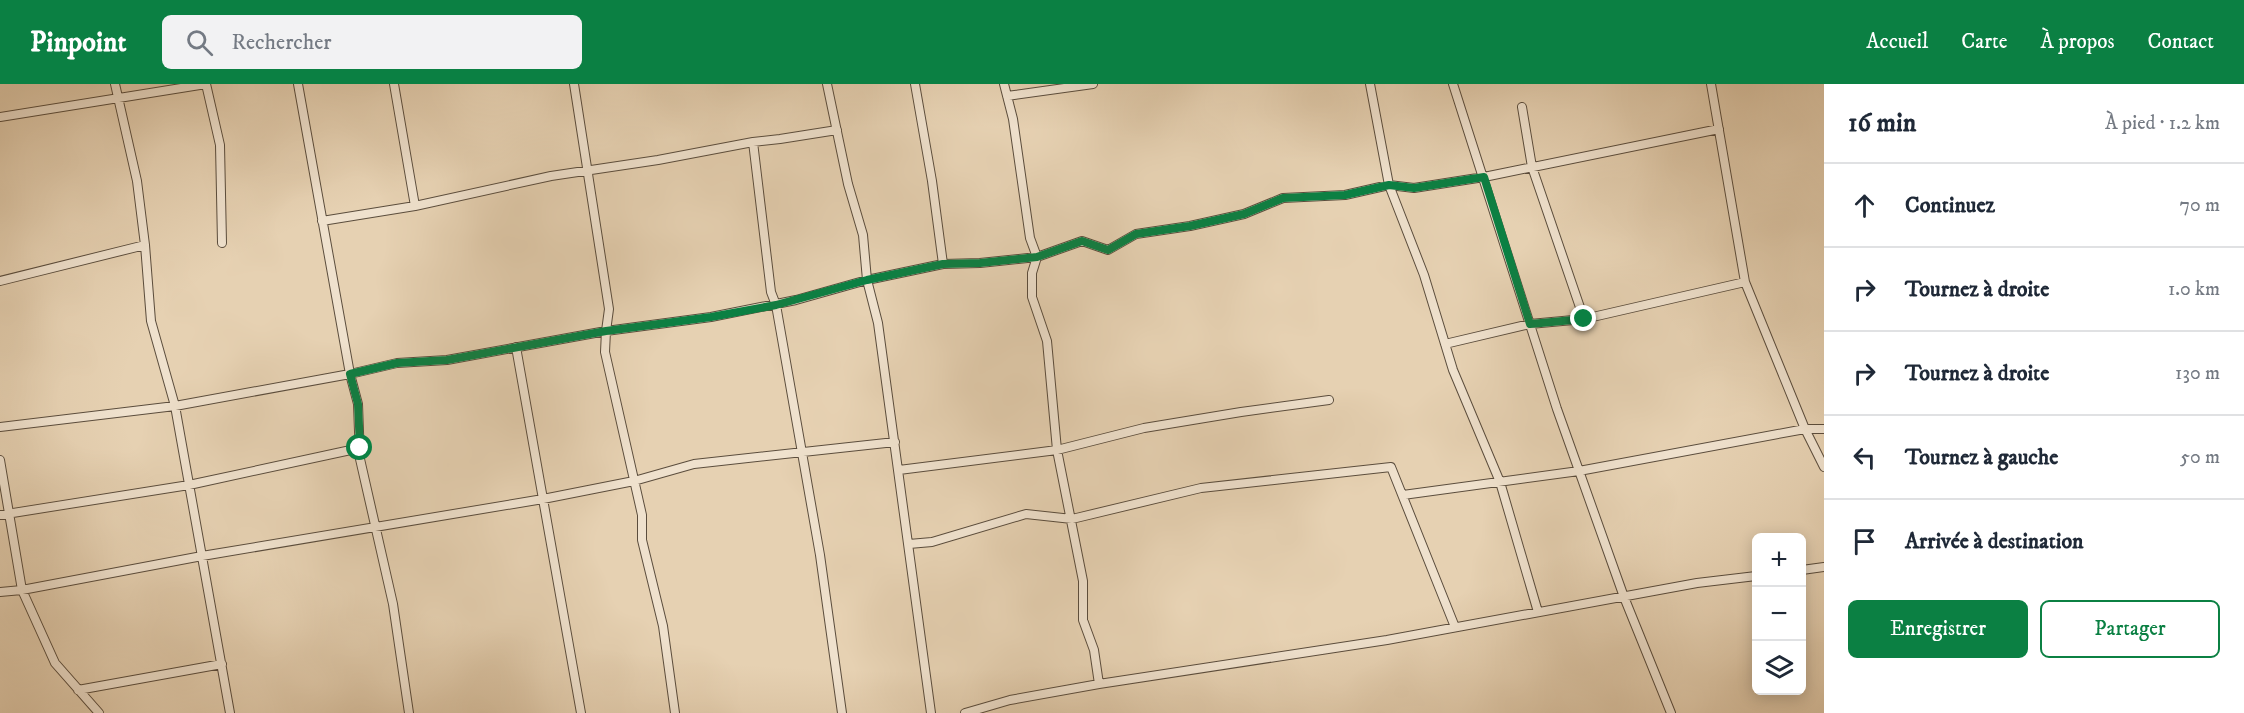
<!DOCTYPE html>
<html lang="fr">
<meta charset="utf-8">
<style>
body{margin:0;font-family:"IM FELL DW Pica",serif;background:#f2f2f3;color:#1f2937}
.controls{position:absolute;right:18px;bottom:18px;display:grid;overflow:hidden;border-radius:9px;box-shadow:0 3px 15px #0003}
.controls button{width:54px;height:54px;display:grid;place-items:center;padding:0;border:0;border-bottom:2px solid #e0e1e3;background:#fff;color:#1f2937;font:30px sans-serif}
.stop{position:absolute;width:18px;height:18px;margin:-14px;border:4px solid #0b8043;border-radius:50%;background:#fff}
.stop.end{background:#0b8043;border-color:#fff;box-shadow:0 2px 6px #0008}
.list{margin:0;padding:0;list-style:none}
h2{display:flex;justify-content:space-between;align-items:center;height:78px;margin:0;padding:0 24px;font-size:26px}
h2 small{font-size:20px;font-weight:400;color:#747a83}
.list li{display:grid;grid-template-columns:39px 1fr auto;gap:18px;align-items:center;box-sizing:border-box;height:84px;padding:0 24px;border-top:2px solid #e0e1e3}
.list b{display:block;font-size:22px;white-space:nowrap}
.list em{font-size:20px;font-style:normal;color:#747a83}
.actions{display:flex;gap:12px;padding:18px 24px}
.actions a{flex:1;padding:14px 0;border:2px solid #0b8043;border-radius:9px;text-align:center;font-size:21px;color:#0b8043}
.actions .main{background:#0b8043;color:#fff}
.icon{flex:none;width:33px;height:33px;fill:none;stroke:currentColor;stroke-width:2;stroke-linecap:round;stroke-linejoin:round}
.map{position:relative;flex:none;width:1824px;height:629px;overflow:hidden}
header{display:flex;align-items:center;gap:36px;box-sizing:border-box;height:84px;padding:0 30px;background:#0b8043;color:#fff}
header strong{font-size:28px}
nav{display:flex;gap:33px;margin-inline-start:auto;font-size:21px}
.search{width:420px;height:54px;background:#f2f2f3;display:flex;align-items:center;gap:15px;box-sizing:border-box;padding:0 21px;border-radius:9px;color:#747a83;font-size:22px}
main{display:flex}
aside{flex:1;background:#fff}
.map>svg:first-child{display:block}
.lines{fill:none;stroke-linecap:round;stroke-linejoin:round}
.street-casing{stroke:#5b4d3d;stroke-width:10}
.street{stroke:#efe1cd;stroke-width:8}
.route{stroke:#0b8043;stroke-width:8}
</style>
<header>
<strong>Pinpoint</strong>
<div class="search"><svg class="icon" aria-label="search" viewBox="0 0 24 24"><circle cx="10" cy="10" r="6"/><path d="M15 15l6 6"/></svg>Rechercher</div>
<nav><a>Accueil</a><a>Carte</a><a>À propos</a><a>Contact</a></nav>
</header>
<main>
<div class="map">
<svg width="1824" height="629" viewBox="0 0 1824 629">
<rect width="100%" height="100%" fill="#e6d1b2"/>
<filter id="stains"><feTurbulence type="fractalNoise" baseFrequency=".00333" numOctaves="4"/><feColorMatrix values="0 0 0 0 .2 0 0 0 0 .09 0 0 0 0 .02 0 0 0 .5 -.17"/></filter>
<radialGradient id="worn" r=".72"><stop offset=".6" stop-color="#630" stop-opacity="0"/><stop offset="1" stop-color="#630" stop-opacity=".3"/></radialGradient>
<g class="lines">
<g class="street-casing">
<path id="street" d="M115 0 137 97 145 161 151 237 175 322 230 629
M206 0 220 61 222 159
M298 0 350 290 358 320 360 375 393 520 409 629
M394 0 415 122
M574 0 609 225 606 247 605 268 642 431V456L663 542 675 629
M827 0 848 100 863 151 867 196 878 239 931 629
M915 0 932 97 943 180
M1004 0 1013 35 1030 154 1037 173 1032 189V213L1047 257 1057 366 1083 497V536L1094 566 1099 600
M1370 0 1389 101 1424 191 1453 286 1500 398 1538 528
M1453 0 1557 325 1624 513 1671 629
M1711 0 1745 198 1805 345 1824 383
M1007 12 1093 0
M1522 23 1532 83 1584 235
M0 33 206 0
M753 58 771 208 776 221 820 471 842 629
M322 137 415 122 551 92 658 76 753 58 780 55 837 46
M0 197 145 161
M1445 260 1530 240 1584 235 1745 198
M516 263 581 629
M0 343 175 322 350 290 397 279 447 276 606 247 711 233 796 216 867 196 943 180 980 179 1037 173 1082 157 1108 166 1136 150 1190 142 1244 130 1283 114 1345 111 1389 101 1414 104 1484 93 1719 45
M0 376 22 506 55 579 99 629
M899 386 1057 366 1144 344 1241 328 1329 316
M1403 411 1579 387 1805 345H1824
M0 431 189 401 360 364
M909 460 932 458 1026 430 1072 435 1201 404 1391 383 1455 543
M1802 486 1824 483
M0 508 22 506 202 472 543 415 634 397 694 380 895 358
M78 606 222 580
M965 629 1010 616 1099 600 1387 556 1697 499 1756 492"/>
</g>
<use href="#street" class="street"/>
</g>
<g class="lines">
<path class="route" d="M360 364 358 320 350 290 397 279 447 276 606 247 711 233 776 221 867 196 943 180 980 179 1037 173 1082 157 1108 166 1136 150 1190 142 1244 130 1283 114 1345 111 1389 101 1414 104 1484 93 1530 240 1584 235"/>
</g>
<rect width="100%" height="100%" filter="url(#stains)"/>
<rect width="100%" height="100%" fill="url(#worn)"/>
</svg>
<div class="controls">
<button>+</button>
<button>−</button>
<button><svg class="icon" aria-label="layers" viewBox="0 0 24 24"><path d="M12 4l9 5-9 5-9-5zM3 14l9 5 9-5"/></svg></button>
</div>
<div class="stop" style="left:360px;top:364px"></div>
<div class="stop end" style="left:1584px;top:235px"></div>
</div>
<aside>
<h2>16 min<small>À pied · 1.2 km</small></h2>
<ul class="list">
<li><svg class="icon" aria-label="ahead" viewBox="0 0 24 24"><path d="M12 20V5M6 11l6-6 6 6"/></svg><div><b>Continuez</b></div><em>70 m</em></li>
<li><svg class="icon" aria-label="right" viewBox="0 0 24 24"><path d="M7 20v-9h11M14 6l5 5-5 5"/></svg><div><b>Tournez à droite</b></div><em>1.0 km</em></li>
<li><svg class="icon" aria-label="right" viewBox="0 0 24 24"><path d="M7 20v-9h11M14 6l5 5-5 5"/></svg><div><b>Tournez à droite</b></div><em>130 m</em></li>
<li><svg class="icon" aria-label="left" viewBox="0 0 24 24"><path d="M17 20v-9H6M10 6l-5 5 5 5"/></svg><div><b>Tournez à gauche</b></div><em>50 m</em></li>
<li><svg class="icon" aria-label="arrive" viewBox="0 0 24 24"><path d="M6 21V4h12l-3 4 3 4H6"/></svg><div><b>Arrivée à destination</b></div></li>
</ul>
<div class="actions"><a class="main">Enregistrer</a><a>Partager</a></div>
</aside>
</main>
